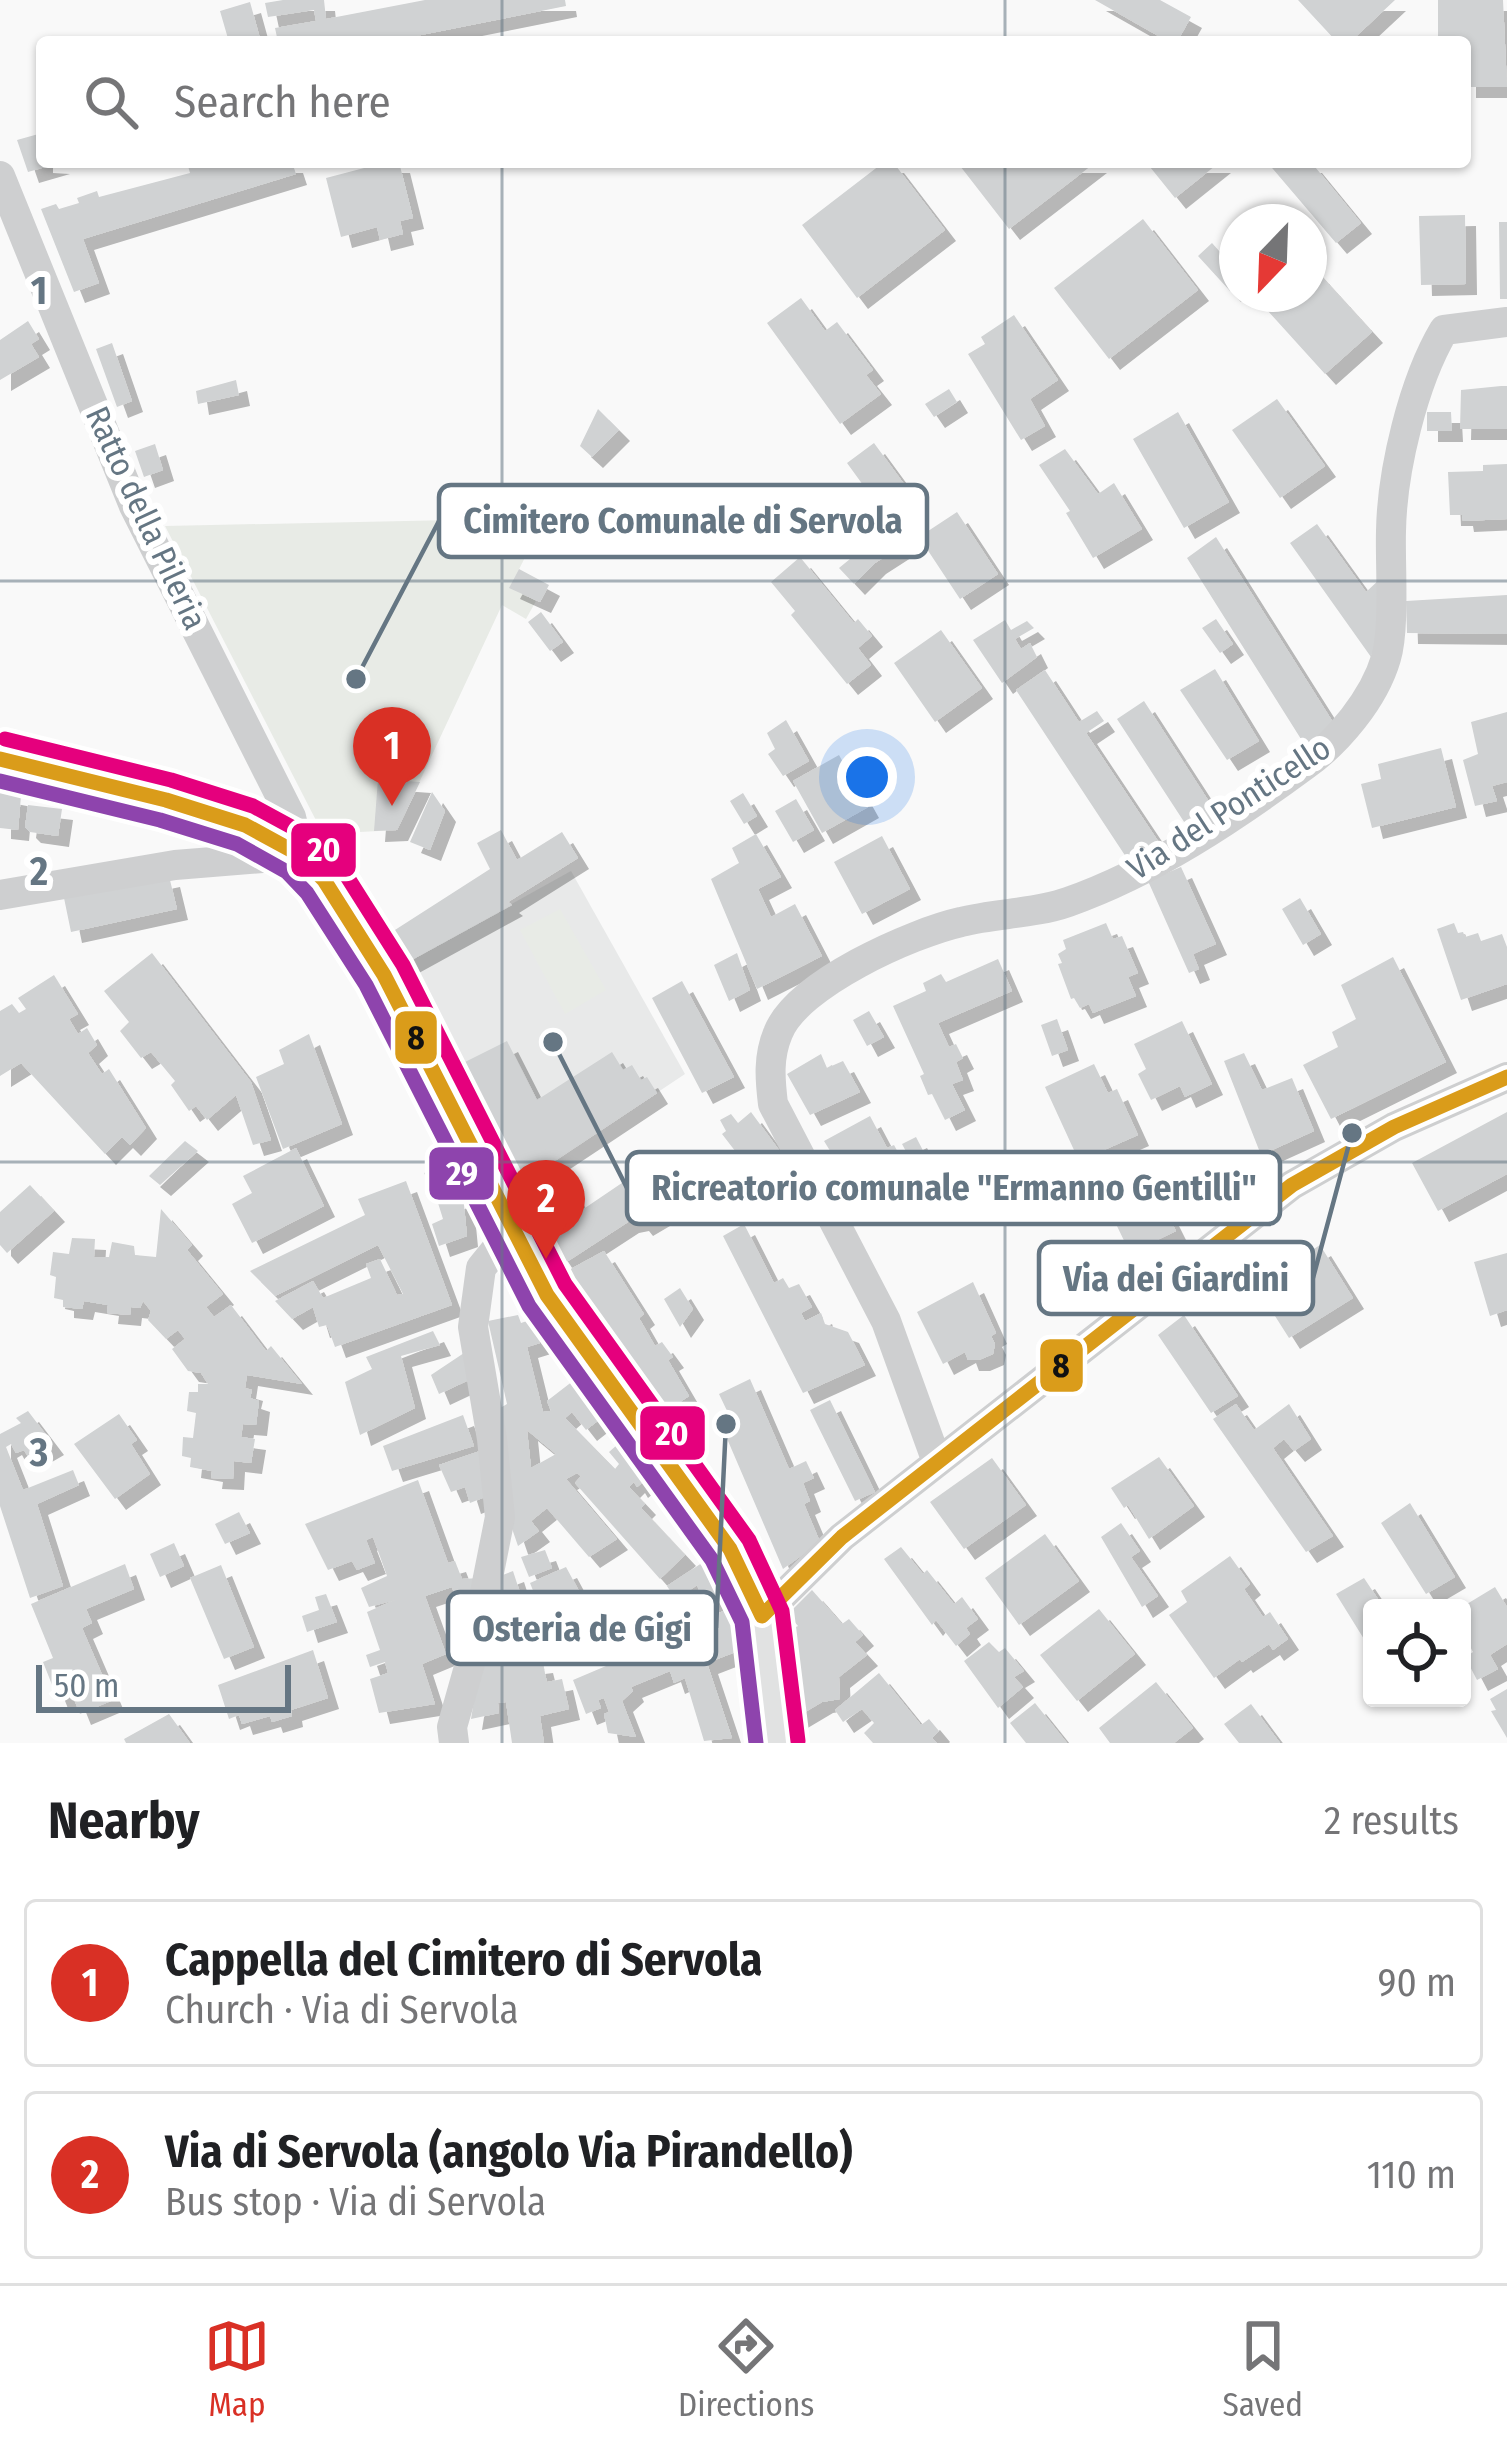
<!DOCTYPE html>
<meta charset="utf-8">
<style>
body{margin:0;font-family:"Fira Sans Condensed",sans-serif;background:#f2f2f2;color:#202124}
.controls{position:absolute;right:36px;bottom:36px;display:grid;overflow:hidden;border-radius:12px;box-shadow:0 3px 9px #0004}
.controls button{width:108px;height:108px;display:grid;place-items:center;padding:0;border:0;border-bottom:3px solid #e0e0e0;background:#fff;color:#202124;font:60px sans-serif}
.compass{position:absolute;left:1219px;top:204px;width:108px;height:108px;border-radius:50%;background:#fff;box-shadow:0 3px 9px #0004;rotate:203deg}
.scale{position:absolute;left:36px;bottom:30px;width:255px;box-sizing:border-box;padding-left:12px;border:6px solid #657683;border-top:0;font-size:33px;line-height:42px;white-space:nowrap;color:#657683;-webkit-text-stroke:9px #fff;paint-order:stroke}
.you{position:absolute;left:867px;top:777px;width:42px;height:42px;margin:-30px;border:9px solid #fff;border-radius:50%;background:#1a73e8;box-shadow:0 0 0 18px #1a73e833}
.badge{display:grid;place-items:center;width:78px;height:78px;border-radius:50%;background:#d93025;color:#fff;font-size:39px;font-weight:700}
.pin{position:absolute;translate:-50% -99px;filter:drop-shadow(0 3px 6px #0008)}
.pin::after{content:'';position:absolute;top:63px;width:42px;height:36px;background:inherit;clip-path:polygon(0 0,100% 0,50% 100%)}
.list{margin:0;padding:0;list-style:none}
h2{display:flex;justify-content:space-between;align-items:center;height:156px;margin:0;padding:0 48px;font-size:51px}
h2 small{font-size:39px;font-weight:400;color:#757577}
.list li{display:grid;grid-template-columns:78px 1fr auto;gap:36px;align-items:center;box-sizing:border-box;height:168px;margin:0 24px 24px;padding:0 24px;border:3px solid #e0e0e0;border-radius:12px}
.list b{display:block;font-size:45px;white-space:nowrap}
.list p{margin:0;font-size:39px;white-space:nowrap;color:#757577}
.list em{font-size:39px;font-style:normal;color:#757577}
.icon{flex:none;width:66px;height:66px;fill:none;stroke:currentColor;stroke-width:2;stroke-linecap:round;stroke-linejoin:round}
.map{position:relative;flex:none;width:1507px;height:1743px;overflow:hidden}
.search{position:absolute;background:#fff;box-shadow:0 3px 9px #0004;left:36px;right:36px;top:36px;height:132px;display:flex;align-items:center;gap:30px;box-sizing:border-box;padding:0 42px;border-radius:12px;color:#757577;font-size:45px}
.sheet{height:540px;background:#fff}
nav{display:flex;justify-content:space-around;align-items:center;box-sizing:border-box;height:168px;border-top:3px solid #e0e0e0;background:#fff;font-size:33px;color:#757577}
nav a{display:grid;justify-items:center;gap:6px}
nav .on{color:#d93025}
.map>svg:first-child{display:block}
.built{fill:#e8e9e9}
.green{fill:#e8ebe6}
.building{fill:#d0d2d3;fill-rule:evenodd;filter:url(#shadow)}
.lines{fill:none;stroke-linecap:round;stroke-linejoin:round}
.secondary-casing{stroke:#d5d6d7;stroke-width:51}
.street{stroke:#cecfd0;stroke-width:30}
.secondary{stroke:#e1e2e2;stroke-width:45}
.bus-1-casing{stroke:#fff;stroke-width:24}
.bus-2-casing{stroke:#fff;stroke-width:24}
.bus-3-casing{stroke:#fff;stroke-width:24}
.bus-1{stroke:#da9c1a;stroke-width:15}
.bus-2{stroke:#8e44ad;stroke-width:15}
.bus-3{stroke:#e5007d;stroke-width:15}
.grid{fill:none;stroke:#657683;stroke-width:3;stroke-opacity:0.55}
.labels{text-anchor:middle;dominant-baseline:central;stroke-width:12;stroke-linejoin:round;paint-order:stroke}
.street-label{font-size:33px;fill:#657683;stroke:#fff}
.grid-label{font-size:39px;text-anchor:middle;font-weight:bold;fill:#657683;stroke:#fff;stroke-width:12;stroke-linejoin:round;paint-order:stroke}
.leader{fill:none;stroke:#657683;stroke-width:4.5}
.callout-dot{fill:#657683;stroke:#fff;stroke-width:4.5}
.callout{fill:#fff;stroke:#657683;stroke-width:4.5}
.callout-label{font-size:36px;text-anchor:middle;font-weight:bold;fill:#657683}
.line-badge{stroke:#fff;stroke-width:4.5}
.badge-label{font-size:33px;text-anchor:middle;font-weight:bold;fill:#fff}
.pale-badge-label{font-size:33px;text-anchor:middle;font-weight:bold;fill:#111}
</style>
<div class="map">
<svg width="1507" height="1743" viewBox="0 0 1507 1743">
<defs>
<filter id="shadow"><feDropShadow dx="11" dy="11" stdDeviation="0" flood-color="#0004"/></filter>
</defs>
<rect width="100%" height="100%" fill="#f9f9f9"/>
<path class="built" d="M571 871 685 1074 514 1188 397 968Z"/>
<path class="green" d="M545 518 510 587 536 601 526 619 502 605 397 830 323 834 165 526Z
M560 909 606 990 565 1014 520 930Z"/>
<path class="building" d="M283 0H324L326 19 425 0H565L566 6 386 42H278L275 28 316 21 314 10 268 17 265 3Z
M1095 0H1160L1191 17 1177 42H1169Z
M1298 0H1395L1350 42H1337Z
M1438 0H1503L1507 87H1465V42H1438Z
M250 2 261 42H229L220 11Z
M42 133V162L59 163 28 172 17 140Z
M199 162 206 166 221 162H292L296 174 83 239 99 283 74 292 41 209 56 204 59 209 79 203 77 198 97 191 99 197 190 173 188 166Z
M387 162H399L413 218 400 221 403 234 380 240 377 227 341 237 326 178Z
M884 162H893L945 230 857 298 802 225Z
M957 162H1096L1009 229Z
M1146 162H1220L1175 198Z
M1267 162H1311L1361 223 1336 243Z
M1465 215 1466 284 1421 285 1419 216Z
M1143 219 1198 290 1109 359 1054 288Z
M1499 222H1507V299H1500Z
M1212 243 1237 271V285L1230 291 1198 256Z
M1309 263 1372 332 1325 374 1258 300 1265 294H1309Z
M801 298 825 331 837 322 873 370 866 375 881 394 840 424 767 323Z
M1014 315 1058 380 1030 399 1045 426 1021 440 968 354 985 344 981 337Z
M28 321 39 339 31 344 39 357 0 380V340Z
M112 343 132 401 117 407 96 349Z
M236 380 239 395 198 404 196 391Z
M1501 386H1507V429H1460L1461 390Z
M949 389 957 402 934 417 925 404Z
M1277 399 1325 466 1280 498 1232 430Z
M598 409 619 430 592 457 580 446Z
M1178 412 1229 502 1184 528 1133 439Z
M1427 412H1451L1452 431H1427Z
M874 443 915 499 887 518 847 463Z
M155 444 163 470 144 477 135 451Z
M1065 449 1098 494 1114 483 1142 529 1093 558 1066 513 1070 511 1039 465Z
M1507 464V519L1463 521 1462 515H1450L1448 472 1483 471V465Z
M957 512 998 574 960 599 919 537Z
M1317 524 1366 592 1380 579 1382 619 1371 657 1290 543Z
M889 527 903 545 875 563 854 584 839 568Z
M1216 537 1336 727 1306 747 1187 558Z
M800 557 854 623 858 619 872 636 858 648 871 665 847 684 791 615 795 611 771 582Z
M519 569 549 585 540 602 509 588Z
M1507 595V634L1407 633 1406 601Z
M541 612 563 642 550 651 528 622Z
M1216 619 1233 644 1220 653 1202 628Z
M1005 620 1011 630 1027 621 1034 628 1015 639 1021 649 1030 643 1037 657 1002 683 973 640Z
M941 630 982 688 935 722 894 663Z
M1215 669 1259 741 1227 760 1180 690Z
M1045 670 1079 722 1097 711 1104 721 1086 733 1158 841 1128 860 1016 690Z
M1144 701 1217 814 1190 831 1117 719Z
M1507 712V782L1492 786 1497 801 1475 806 1463 760 1478 754 1471 722Z
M786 720 809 761 783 776 768 754 775 749 767 733Z
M1441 748 1456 807 1372 828 1361 784 1381 779 1378 764Z
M839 755 868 807 822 833 793 781Z
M378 779 420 782 397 830 374 831Z
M0 792 21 796 18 830 0 828Z
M432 792 445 811 430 850 410 842Z
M743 793 757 816 744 824 730 801Z
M796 799 814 830 793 842 775 811Z
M28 805 62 809 58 836 30 832 25 827Z
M501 830 517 860 562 832 578 858 508 902 512 905 397 968 384 937 490 869 477 843Z
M756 834 781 877 758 889 771 917 795 904 822 956 757 989 711 879 739 863 732 848Z
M882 836 910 889 862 914 834 862Z
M1181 867 1216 944 1193 954 1199 969 1189 973 1148 881Z
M169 876 177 909 71 932 64 898Z
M1300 898 1321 934 1303 945 1282 909Z
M1106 923 1113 939 1122 936 1138 973 1128 977 1136 996 1093 1013 1089 1004 1080 1008 1074 998 1071 999 1058 964 1062 963 1058 954 1066 949 1063 940Z
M1454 923 1458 933 1463 932 1465 937 1478 933 1481 941 1502 934 1507 947V984L1461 1000 1437 929Z
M152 953 251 1082 271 1140 253 1145 236 1095 207 1120 196 1106 189 1111 171 1085 175 1081 151 1052 141 1058 120 1031 129 1022 104 991Z
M737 953 750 990 729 1001 714 965Z
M1393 957 1446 1062 1331 1119 1303 1065 1338 1047 1332 1032 1356 1019 1341 985Z
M998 959 1012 991 938 1023 949 1047 956 1044 963 1058 956 1062 963 1080 952 1084 965 1110 945 1120 932 1094 928 1095 920 1076 924 1074 893 1006 926 991 923 983 941 974 946 982Z
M54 975 78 1014 69 1019 78 1034 87 1028 97 1045 88 1053 102 1074 109 1069 146 1128 130 1145 122 1137 105 1154 21 1063 0 1076V1011L12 1004 19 1013 26 1009 18 998Z
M682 981 734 1077 702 1093 652 998Z
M869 1011 884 1037 867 1046 853 1020Z
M1057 1019 1068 1050 1052 1056 1041 1025Z
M1182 1021 1212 1084 1185 1097 1180 1086 1151 1100 1138 1074 1146 1069 1134 1044Z
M309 1034 342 1124 283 1149 256 1077 284 1064 279 1050Z
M507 1041 537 1100 612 1052 623 1070 632 1065 641 1080 647 1077 657 1093 514 1188 451 1069Z
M1244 1053 1262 1090 1292 1078 1314 1131 1261 1155 1224 1061Z
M821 1054 827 1068 843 1061 860 1092 810 1115 787 1074Z
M1094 1064 1108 1093 1117 1089 1138 1135 1079 1161 1045 1087Z
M751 1112 787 1161 759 1182 722 1134 726 1131 720 1120 731 1114 738 1123Z
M1507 1112V1174L1438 1211 1412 1163Z
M870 1116 887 1148 894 1145 912 1178 851 1207 832 1172 840 1167 824 1141Z
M916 1137 945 1193 932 1200 902 1144Z
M185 1141 198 1151 160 1185 149 1176Z
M296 1148 324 1206 252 1243 232 1204 252 1193 243 1176Z
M449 1159 458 1180 432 1189 424 1173Z
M647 1166 667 1198 653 1207 659 1215 642 1225 638 1220 628 1222 565 1263 528 1206 566 1182 582 1210Z
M1147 1173 1176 1231 1130 1253 1102 1195Z
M406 1181 452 1305 335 1347 327 1325 319 1327 313 1307 292 1319 275 1301 313 1281 323 1298 371 1278 366 1264 380 1259 397 1295 403 1294 378 1245 275 1296 250 1271 365 1215 358 1199Z
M30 1185 54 1211 7 1253 0 1245V1212Z
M463 1195 467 1236 439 1246 432 1224 443 1219 438 1203Z
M161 1209 192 1245 187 1250 223 1294 206 1307 214 1317 231 1305 266 1351 271 1346 302 1384 247 1375 245 1388 252 1390 250 1398 259 1401 256 1425 243 1424 241 1437 255 1439 251 1463 234 1461 233 1479 211 1478 212 1471 190 1467 191 1458 182 1456 183 1437 193 1438 196 1413 187 1411 189 1392H198V1384H208L201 1373 188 1371 172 1349 185 1339 178 1330 166 1339 148 1320 151 1311 143 1301 140 1308 131 1307 130 1315 107 1313 108 1305 84 1301 82 1309 63 1307V1300L54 1298 56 1277 50 1275 53 1252 69 1254 72 1238 95 1239 94 1257H109L112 1242 134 1246 135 1255 156 1257Z
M744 1224 774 1283 783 1278 789 1288 799 1284 812 1307 801 1313 805 1321 821 1313 825 1324 848 1332 865 1365 803 1393 723 1236Z
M1320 1245 1353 1298 1289 1338 1256 1286Z
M604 1251 644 1314 639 1318 655 1346 662 1342 673 1357 668 1360 689 1396 659 1416 567 1271Z
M1507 1253V1310L1490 1316 1474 1262Z
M973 1282 996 1333 991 1336 995 1344 993 1354 979 1360H968L965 1352 943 1364 917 1312Z
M680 1288 693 1309 680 1327 664 1299Z
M518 1315 521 1323 530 1320 540 1343 527 1347 543 1412 551 1411 547 1401 582 1374 609 1412 586 1430 572 1412 565 1418 615 1469 619 1464 609 1452 626 1437 655 1472 637 1487 634 1482 629 1487 645 1504 641 1508 685 1555 660 1579 575 1483 581 1476 577 1473 566 1479 617 1539 589 1557 547 1508 531 1521 539 1531 518 1546 506 1511 495 1411 507 1404 488 1321ZM527 1430 556 1454 531 1468Z
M1184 1315 1238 1396 1211 1413 1158 1335Z
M433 1331 440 1345 401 1356 415 1408 360 1435 345 1382 372 1369 366 1357Z
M464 1353 473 1378 439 1394 431 1375Z
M750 1379 789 1469 806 1461 814 1478 803 1483 810 1501 804 1504 820 1542 783 1569 719 1420 729 1415 719 1394Z
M830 1400 875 1492 855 1501 810 1410Z
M1236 1404 1254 1430 1289 1404 1311 1439 1294 1451 1284 1439 1273 1448 1333 1536 1306 1552 1213 1419Z
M28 1411 53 1444 29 1458 24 1450 16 1453 11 1444 6 1447 23 1490 73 1470 79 1485 37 1504 63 1586 30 1598 0 1506V1434L21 1423 16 1418Z
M119 1414 137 1440 131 1444 150 1474 115 1499 74 1444Z
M463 1415 474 1446 392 1471 383 1446Z
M480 1451 490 1495 470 1503 465 1487 451 1492 439 1465Z
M1159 1457 1194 1506 1149 1539 1128 1505 1124 1508 1111 1488Z
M992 1458 1026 1505 964 1549 930 1502Z
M418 1480 448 1563 455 1561 462 1579 480 1578 477 1601 457 1603 452 1587 425 1596 446 1654 422 1664 435 1704 379 1713 370 1679 388 1673 385 1662 370 1667 366 1655 380 1650 367 1612 395 1600 369 1607 361 1588 387 1576 373 1537 366 1540 375 1563 357 1570 352 1561 328 1570 305 1524Z
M1410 1503 1455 1577 1426 1594 1381 1523Z
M239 1512 250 1533 225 1544 215 1524Z
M1121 1523 1140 1551 1131 1557 1158 1596 1142 1607 1101 1537Z
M1045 1534 1079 1581 1019 1625 985 1578Z
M174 1543 184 1566 160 1577 150 1554Z
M901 1547 923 1574 927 1570 954 1604 962 1597 978 1619 966 1628 970 1634 956 1646 936 1620 932 1625 884 1559Z
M545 1550 552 1568 529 1577 521 1557Z
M714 1555 731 1595 706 1606 697 1585 676 1600 667 1586Z
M1230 1556 1250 1584 1244 1589 1263 1617 1270 1612 1288 1639 1273 1650 1269 1644 1242 1662 1240 1659 1214 1678 1169 1615 1187 1602 1181 1591Z
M125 1564 134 1589 86 1609 92 1623 82 1628 113 1700 80 1714 72 1694 58 1700 43 1662 53 1658 31 1604Z
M221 1565 254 1647 224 1659 190 1578Z
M566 1567 579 1591 540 1608 530 1583Z
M513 1571 525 1608 534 1663 542 1662 547 1682 562 1679 569 1709 540 1716 544 1743H512L506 1702 498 1703 499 1713 471 1719 481 1656 489 1655 488 1647 495 1646 490 1616 492 1579Z
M1364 1578 1384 1608H1372V1652L1336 1594Z
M1495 1587 1507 1607V1644L1490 1655 1498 1669 1477 1680 1465 1657 1473 1652 1462 1632V1607Z
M812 1590 842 1624 849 1619 863 1635 855 1642 867 1655 839 1677 840 1699 822 1702 795 1718 790 1630 798 1626 788 1614Z
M326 1594 337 1622 307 1632 302 1616 319 1610 315 1597Z
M640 1602 657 1640 669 1635 677 1654 687 1650 685 1646 709 1637 704 1620 736 1605 751 1646 707 1663 732 1738 704 1741 685 1678 674 1683 670 1671 631 1687 633 1691 622 1701 636 1737 608 1733 604 1714 609 1712 604 1698 598 1700 601 1708 586 1714 573 1680 606 1666 599 1651 593 1653 590 1636 607 1628 601 1613 613 1607 616 1614Z
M1099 1609 1135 1654 1077 1701 1040 1655Z
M989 1642 999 1652 1005 1648 1024 1671 1014 1677 1023 1687 998 1708 964 1661Z
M313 1650 328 1698 291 1710 292 1716 272 1722 270 1716 242 1724 239 1715 229 1719 218 1685Z
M879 1673 921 1725 929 1719 939 1731 932 1738 937 1743H873L864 1733 874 1723 862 1709 843 1722 835 1710Z
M1156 1682 1193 1728 1174 1743H1110L1099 1728Z
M1507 1689V1738L1491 1711 1496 1710 1490 1699Z
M1035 1703 1067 1743H1026L1010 1723Z
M1251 1704 1280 1743H1239L1224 1724Z
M169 1714 190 1743H126L124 1739Z"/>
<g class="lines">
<g class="secondary-casing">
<path id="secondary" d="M0 759 166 800 245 825 300 855 324 880 384 975 547 1295 730 1549 762 1616 777 1743"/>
</g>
<path class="street" d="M0 176 134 506 291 817 300 855 175 865 0 895
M937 1462 886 1321 773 1104C770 1079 768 1057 778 1033 797 984 912 933 961 922 996 913 1034 914 1068 902 1153 872 1232 819 1304 766 1338 742 1374 699 1386 658 1395 628 1390 565 1391 531 1392 471 1413 382 1444 330L1507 322
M762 1616 842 1537 1292 1185 1394 1127 1507 1077
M454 1743 452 1727 473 1653 500 1517 492 1439 473 1327 481 1268 511 1231"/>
<use href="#secondary" class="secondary"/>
<g class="bus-1-casing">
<path id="bus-1" d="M0 759 166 800 245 825 300 855 324 880 384 975 547 1295 730 1549 762 1616 842 1537 1292 1185 1394 1127 1507 1077"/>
</g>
<g class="bus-2-casing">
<path id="bus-2" d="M0 781 160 820 237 844 287 872 307 893 366 985 529 1306 712 1560 742 1622 756 1743"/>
</g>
<g class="bus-3-casing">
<path id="bus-3" d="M5 739 171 780 253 806 312 838 341 867 403 965 565 1284 749 1540 782 1611 798 1741"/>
</g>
<use href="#bus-1" class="bus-1"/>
<use href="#bus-2" class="bus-2"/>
<use href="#bus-3" class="bus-3"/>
</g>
<path class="grid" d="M502 0V42M1005 0V42M502 162V1743M1005 162V1743M0 581H1507M0 1162H1507"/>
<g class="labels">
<g class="street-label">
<text transform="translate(146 518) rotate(65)">Ratto della Pileria</text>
<text transform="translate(1229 808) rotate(-33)">Via del Ponticello</text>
</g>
</g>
<g class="grid-label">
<text x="39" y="304">1</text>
<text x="39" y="885">2</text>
<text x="39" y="1466">3</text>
</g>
<path class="leader" d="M356 679L439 521M553 1042L627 1188M1352 1133L1313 1278M726 1424L716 1628"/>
<g class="callout-dot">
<circle cx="356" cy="679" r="12"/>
<circle cx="553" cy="1042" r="12"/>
<circle cx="1352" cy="1133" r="12"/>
<circle cx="726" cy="1424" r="12"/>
</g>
<g class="callout">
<rect x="439" y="485" width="488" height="72" rx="12"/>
<rect x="627" y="1152" width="653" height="72" rx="12"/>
<rect x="1039" y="1242" width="274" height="72" rx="12"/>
<rect x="448" y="1592" width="268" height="72" rx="12"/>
</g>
<g class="callout-label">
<text x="683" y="533">Cimitero Comunale di Servola</text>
<text x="954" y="1200">Ricreatorio comunale "Ermanno Gentilli"</text>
<text x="1176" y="1291">Via dei Giardini</text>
<text x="582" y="1641">Osteria de Gigi</text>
</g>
<g class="line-badge">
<rect x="289" y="821" width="69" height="58" rx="12" fill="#e5007d"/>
<rect x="393" y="1009" width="46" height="57" rx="12" fill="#da9c1a"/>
<rect x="427" y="1145" width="69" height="57" rx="12" fill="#8e44ad"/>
<rect x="1038" y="1337" width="47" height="57" rx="12" fill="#da9c1a"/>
<rect x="638" y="1404" width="69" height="58" rx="12" fill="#e5007d"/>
</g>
<g class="badge-label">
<text x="324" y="861">20</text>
<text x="462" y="1185">29</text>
<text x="672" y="1445">20</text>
</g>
<g class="pale-badge-label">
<text x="416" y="1049">8</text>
<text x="1061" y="1377">8</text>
</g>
</svg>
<div class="controls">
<button><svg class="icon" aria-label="locate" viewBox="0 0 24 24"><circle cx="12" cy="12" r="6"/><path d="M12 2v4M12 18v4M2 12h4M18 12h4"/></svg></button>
</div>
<svg class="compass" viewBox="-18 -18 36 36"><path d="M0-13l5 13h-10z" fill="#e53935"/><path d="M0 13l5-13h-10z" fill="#757577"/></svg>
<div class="scale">50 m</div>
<div class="you"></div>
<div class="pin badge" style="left:392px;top:806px">1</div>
<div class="pin badge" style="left:546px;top:1259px">2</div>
<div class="search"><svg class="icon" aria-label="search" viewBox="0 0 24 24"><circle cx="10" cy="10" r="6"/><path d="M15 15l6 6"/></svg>Search here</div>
</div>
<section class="sheet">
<h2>Nearby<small>2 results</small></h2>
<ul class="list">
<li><span class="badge">1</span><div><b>Cappella del Cimitero di Servola</b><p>Church · Via di Servola</p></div><em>90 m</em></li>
<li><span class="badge">2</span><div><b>Via di Servola (angolo Via Pirandello)</b><p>Bus stop · Via di Servola</p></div><em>110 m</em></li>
</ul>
</section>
<nav>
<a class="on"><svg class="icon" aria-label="map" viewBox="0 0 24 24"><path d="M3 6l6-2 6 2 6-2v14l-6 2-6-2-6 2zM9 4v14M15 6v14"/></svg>Map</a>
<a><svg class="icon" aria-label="directions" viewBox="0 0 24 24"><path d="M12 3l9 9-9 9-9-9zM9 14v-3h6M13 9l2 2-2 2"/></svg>Directions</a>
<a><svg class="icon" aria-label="saved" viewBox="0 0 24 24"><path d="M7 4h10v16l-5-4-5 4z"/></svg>Saved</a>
</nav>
